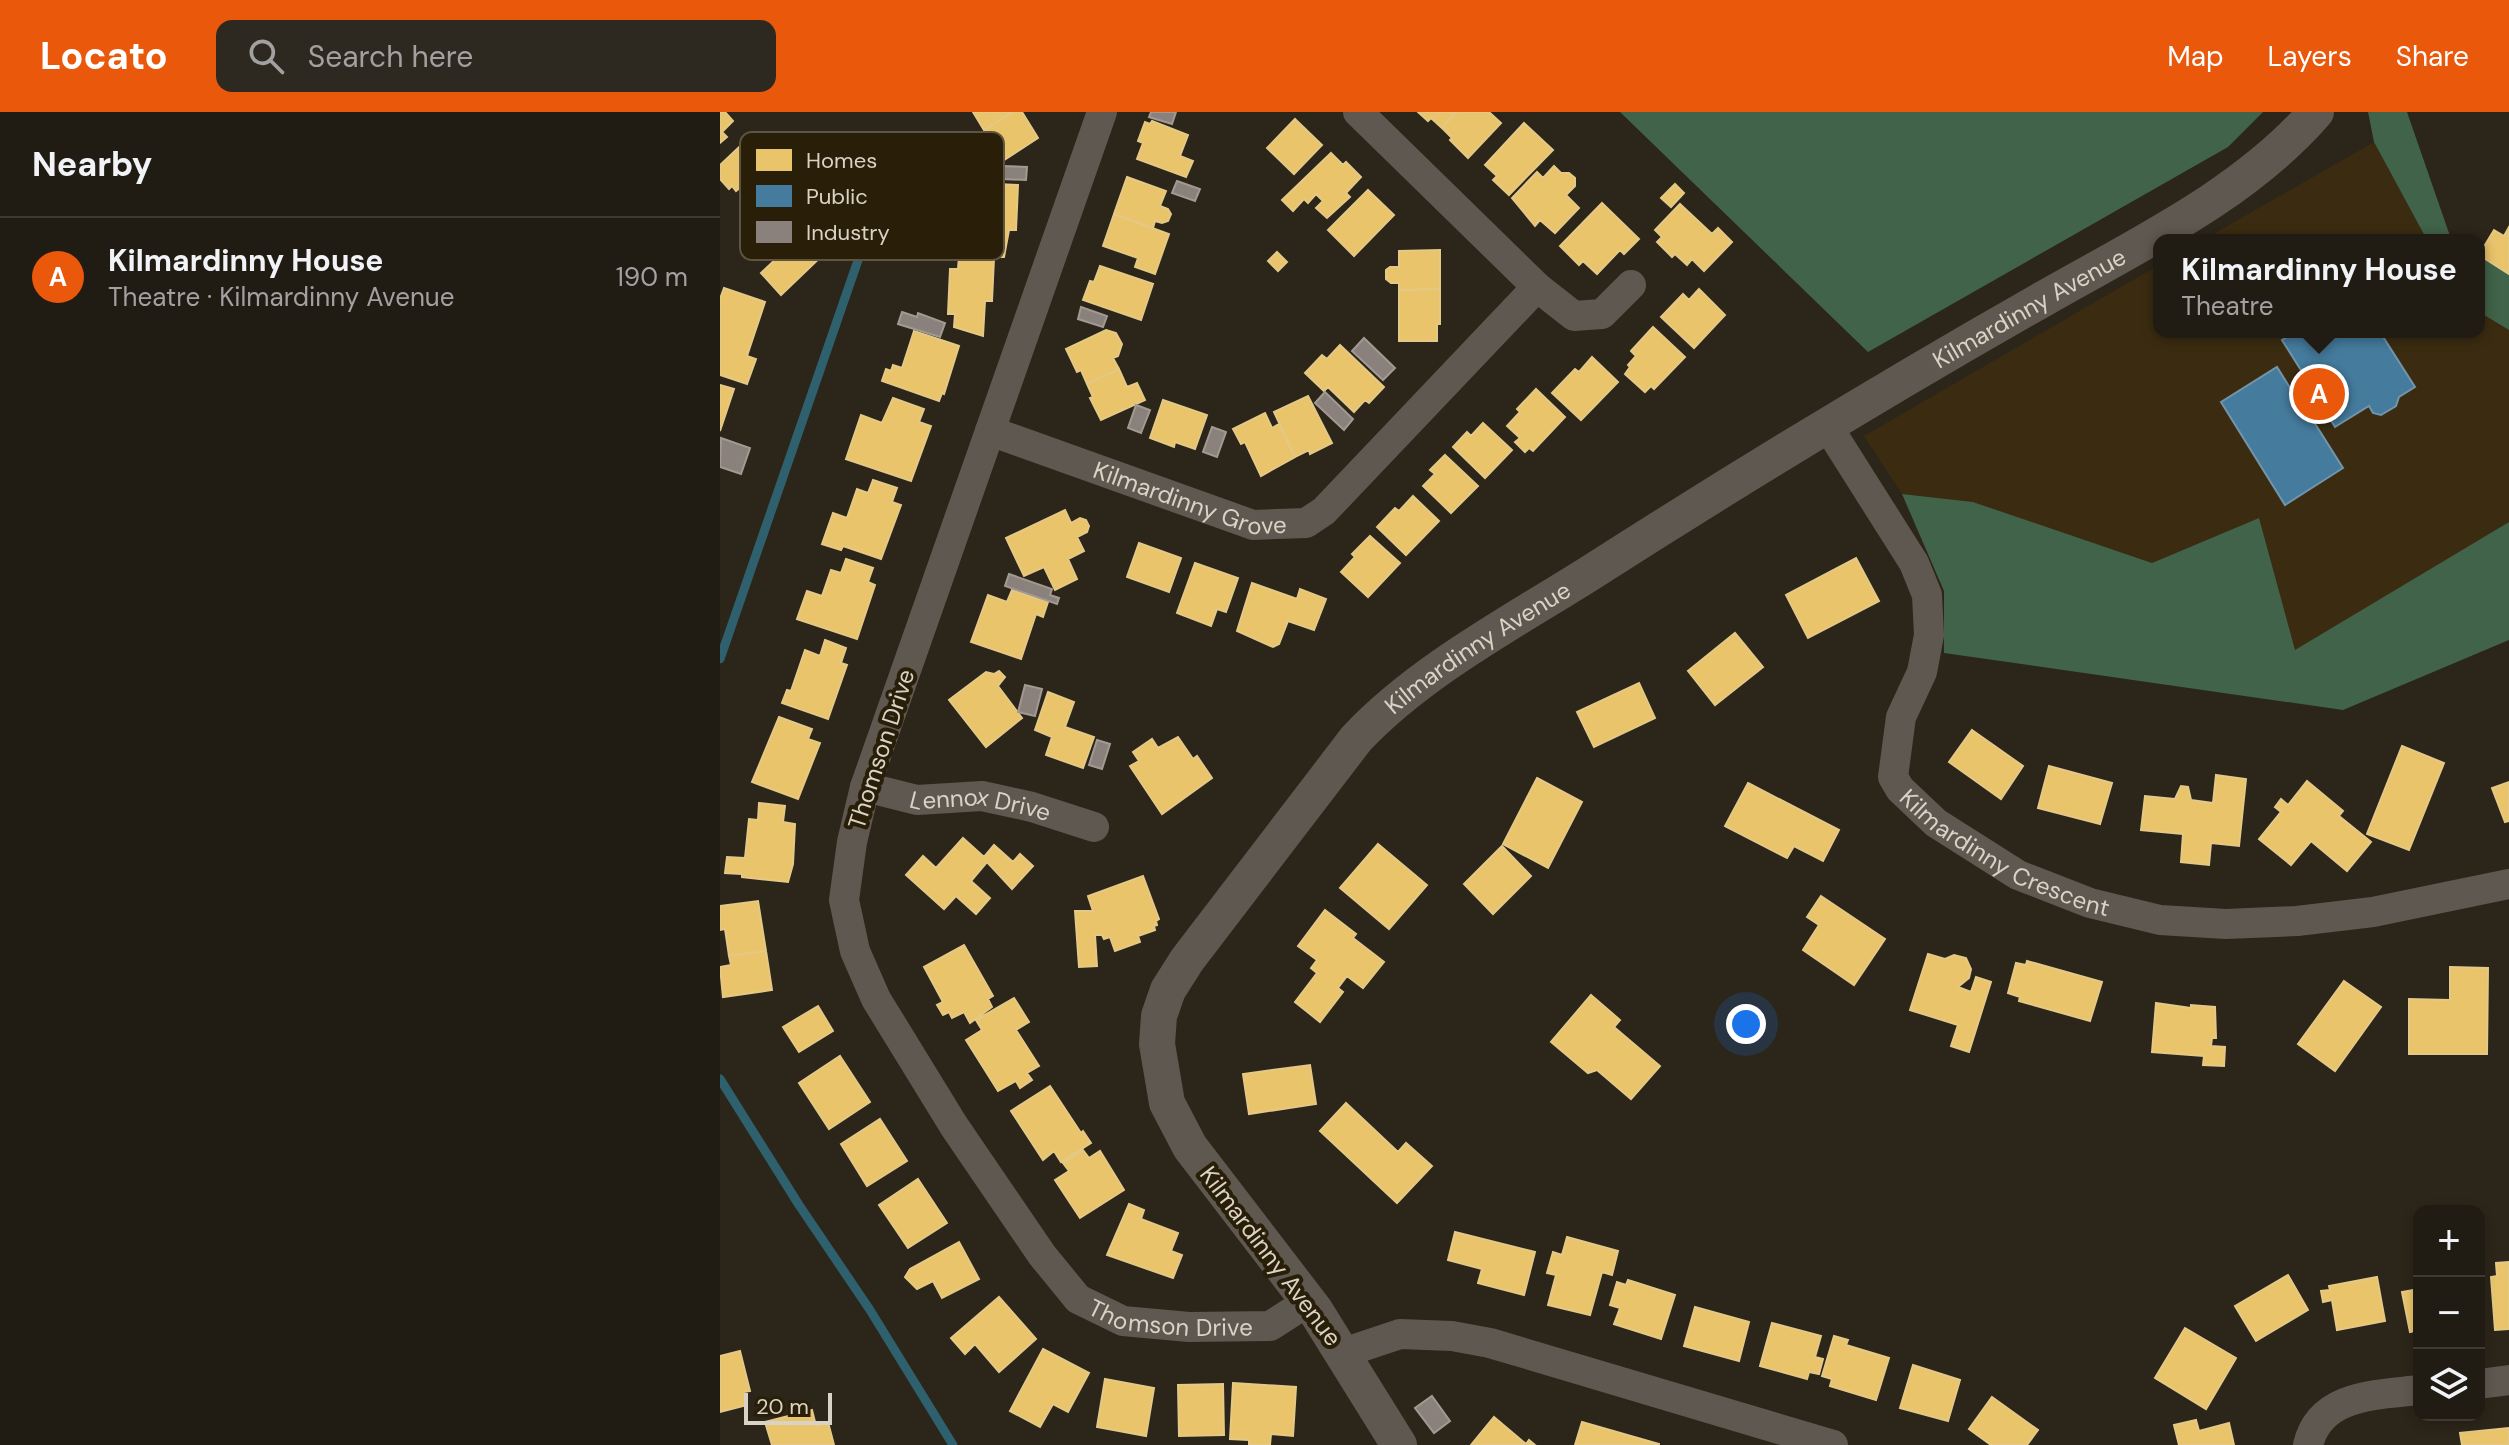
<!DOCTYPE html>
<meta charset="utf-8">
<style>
body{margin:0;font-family:"DM Sans",sans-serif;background:#2d2921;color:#f1f3f6}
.controls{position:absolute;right:24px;bottom:24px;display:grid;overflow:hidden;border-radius:16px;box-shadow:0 4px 12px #0003}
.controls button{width:72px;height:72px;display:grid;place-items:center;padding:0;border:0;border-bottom:2px solid #3e3a33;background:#211c13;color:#f1f3f6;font:40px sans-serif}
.scale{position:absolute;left:24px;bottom:20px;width:88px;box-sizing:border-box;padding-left:8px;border:4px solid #dad2c5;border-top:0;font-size:22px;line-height:28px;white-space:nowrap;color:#dad2c5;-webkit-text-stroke:6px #291e07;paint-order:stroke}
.you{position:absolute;left:1026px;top:912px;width:28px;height:28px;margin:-20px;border:6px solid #fff;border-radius:50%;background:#1a73e8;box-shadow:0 0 0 12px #1a73e833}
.badge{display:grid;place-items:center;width:52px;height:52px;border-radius:50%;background:#ea580c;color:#fff;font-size:26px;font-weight:700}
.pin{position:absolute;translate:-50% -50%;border:4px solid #fff;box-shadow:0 2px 8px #0006}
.popup{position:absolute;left:1433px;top:122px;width:332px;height:104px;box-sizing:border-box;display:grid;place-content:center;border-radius:16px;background:#211c13;filter:drop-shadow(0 2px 6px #0005);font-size:26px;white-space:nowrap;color:#a2a1a0}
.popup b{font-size:30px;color:#f1f3f6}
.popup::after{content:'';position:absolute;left:50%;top:100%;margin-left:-16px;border:16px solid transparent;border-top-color:#211c13}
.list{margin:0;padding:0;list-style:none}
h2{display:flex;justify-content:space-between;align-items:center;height:104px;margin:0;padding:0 32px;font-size:34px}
h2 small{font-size:26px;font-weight:400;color:#a2a1a0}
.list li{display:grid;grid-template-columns:52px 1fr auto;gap:24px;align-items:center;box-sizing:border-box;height:120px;padding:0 32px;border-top:2px solid #3e3a33}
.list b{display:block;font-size:30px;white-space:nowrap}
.list p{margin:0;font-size:26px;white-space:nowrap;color:#a2a1a0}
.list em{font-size:26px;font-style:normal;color:#a2a1a0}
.icon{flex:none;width:44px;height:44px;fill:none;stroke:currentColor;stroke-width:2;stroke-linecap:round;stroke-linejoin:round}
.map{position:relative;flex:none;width:1789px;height:1333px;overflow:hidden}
header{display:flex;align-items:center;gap:48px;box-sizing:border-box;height:112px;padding:0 40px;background:#ea580c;color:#fff}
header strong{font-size:38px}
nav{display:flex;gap:44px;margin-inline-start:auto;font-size:28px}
.search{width:560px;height:72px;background:#2d2921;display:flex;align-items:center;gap:20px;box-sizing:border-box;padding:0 28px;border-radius:16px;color:#a2a1a0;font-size:30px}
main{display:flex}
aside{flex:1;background:#211c13}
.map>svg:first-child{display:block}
.built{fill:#3b2c11}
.forest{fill:#41634a}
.homes{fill:#e9c46a;stroke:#e4c885;stroke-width:2}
.public{fill:#457b9d;stroke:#7295a9;stroke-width:2}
.industry{fill:#8a817c;stroke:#a29992;stroke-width:2}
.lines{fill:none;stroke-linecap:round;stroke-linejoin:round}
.stream{stroke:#2e616d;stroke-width:9}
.minor{stroke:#5f5850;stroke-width:30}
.tertiary{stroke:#5f5850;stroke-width:36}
.labels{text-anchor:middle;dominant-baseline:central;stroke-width:8;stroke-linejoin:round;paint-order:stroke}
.street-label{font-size:24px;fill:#dad2c5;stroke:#291e07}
.key{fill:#291e07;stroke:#5e5440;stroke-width:2}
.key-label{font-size:22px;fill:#dad2c5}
</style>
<header>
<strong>Locato</strong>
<div class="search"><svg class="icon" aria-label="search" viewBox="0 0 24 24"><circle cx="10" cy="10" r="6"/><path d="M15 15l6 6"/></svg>Search here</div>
<nav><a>Map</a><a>Layers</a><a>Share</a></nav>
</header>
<main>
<aside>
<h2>Nearby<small></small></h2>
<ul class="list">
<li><span class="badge">A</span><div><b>Kilmardinny House</b><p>Theatre · Kilmardinny Avenue</p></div><em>190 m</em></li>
</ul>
</aside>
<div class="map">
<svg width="1789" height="1333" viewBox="0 0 1789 1333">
<rect width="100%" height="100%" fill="#2c2519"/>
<path class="built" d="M1654 30 1707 128H1483Z
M1439 153V220H1759V200L1789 218V410L1575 539 1539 406 1432 451 1253 390 1182 382 1144 324Z"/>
<path class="forest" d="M900 0H1543L1508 35 1148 240Z
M1648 0H1687L1730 124 1736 128H1707L1654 30Z
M1759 142 1789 161V218L1759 200Z
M1182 382 1253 390 1432 451 1539 406 1575 538 1789 410V528L1623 598 1224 541V479Z"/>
<path class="homes" d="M0 0H5L13 9 2 20 7 25 0 31Z
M253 0H292L264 18Z
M292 0H302L318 26 284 48 264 18Z
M698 0H736L722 16 711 6 708 9Z
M736 0H769L781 11 748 46 730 28 732 26 722 16Z
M575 7 602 33 574 62 547 36Z
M432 9 468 23 460 44 473 49 466 65 417 47 423 31 418 29 425 10 430 12Z
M804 11 833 38 789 83 773 68 777 64 765 53Z
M33 22 73 66 62 76 68 82 48 101 21 75 16 79 12 74 9 77 0 67V53Z
M611 41 623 53 626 50 641 65 626 81 630 85 607 106 596 96 603 89 596 82 588 91 584 87 573 99 562 88Z
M834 54 841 61H849L855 66V74L846 83 859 96 835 121 820 108 815 114 792 86 817 60 823 66Z
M407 65 446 79 440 94 448 97 451 102 448 109 442 111 435 109 433 116 394 102Z
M255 71 298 73 296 118H289L284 145 257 144 258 131H251L252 110 239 109 241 85 254 86Z
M955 72 964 81 951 95 941 86Z
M648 78 674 103 634 144 608 118Z
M882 91 919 127 904 142 900 138 877 162 863 149 859 153 840 134Z
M960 92 992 122 998 116 1012 130 984 159 972 147 967 153 955 142 952 145 937 130 942 125 935 118Z
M71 98 108 138 61 183 41 161 59 144 57 141 65 133 58 132 52 126 51 117Z
M394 102 449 122 435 162 415 155 418 146 383 134Z
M1789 115V162L1759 143 1774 118 1784 124Z
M720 138V177L679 178V171H671L666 167V158L670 155H679V139Z
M557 140 567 150 558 159 548 149Z
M239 144 274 146 272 189H265L263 224 234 215 235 202H228L230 157H238Z
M380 154 433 172 421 208 363 188 370 169 374 170Z
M4 176 45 190 27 244 36 247 27 272 0 263V187Z
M720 177V212H717V229H679V178Z
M979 177 1005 203 974 236 941 205 963 182 969 188Z
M933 215 965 245 934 277 931 274 925 280 905 262 910 255 908 253 916 244 911 239Z
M386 218 396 221 402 232 398 244 393 246 399 257 367 272 361 258 357 260 346 237Z
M194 219 239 234 224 282 222 281 219 289 162 269 166 257 171 259 173 253 182 256Z
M620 233 664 275 649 291 645 288 634 300 608 275 604 279 585 261 602 243 607 247Z
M872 245 898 270 861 308 832 281 855 257 859 260Z
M399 257 407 275 417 271 425 288 381 308 370 286 373 285 367 272Z
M0 273 14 277 0 319Z
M816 277 845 305 813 339 809 336 805 340 795 330 800 326 787 314 800 300 797 297Z
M588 284 612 331 590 342 589 338 575 345 554 300Z
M173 286 204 297 199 310 211 314 191 369 126 347 141 303 162 311Z
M443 288 487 303 475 337 455 330 454 335 430 326Z
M545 301 552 316 559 312 575 345 541 364 525 330 521 332 513 317Z
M763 311 792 338 765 366 733 335 747 320 751 324Z
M725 343 758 374 731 401 703 374 715 362 710 358Z
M153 368 177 376 172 390 181 393 161 447 123 434 121 438 102 432 113 401 127 406 137 377 148 381Z
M693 384 719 409 686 443 657 415 675 396 679 399Z
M345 398 351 411 360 406 366 408 369 414 367 420 357 425 364 439 348 447 357 467 335 478 324 455 304 464 286 426Z
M650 424 680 451 648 485 621 460 635 445 632 442Z
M419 431 461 446 449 480 407 465Z
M1136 446 1159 489 1088 526 1066 483Z
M126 447 153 456 148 470 155 473 137 527 77 507 87 479 102 484 111 458 121 461Z
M475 451 518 466 506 500 497 497 491 514 457 501Z
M532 471 577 487 580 477 606 487 594 518 568 509 559 532 553 535 517 519Z
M292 478 328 490 323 505 316 502 301 547 251 530 268 483 287 490Z
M1015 521 1043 555 995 593 968 559Z
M105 528 126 536 121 551 127 553 108 607 62 591 67 578 71 579 85 538 100 544Z
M279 559 285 565 278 574 302 606 266 635 229 588 266 560 274 562Z
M919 571 935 606 874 635 857 600Z
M328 580 354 590 345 615 374 625 363 656 326 643 332 625 315 618Z
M59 605 92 617 88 627 100 631 78 687 32 670Z
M1252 618 1303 654 1281 687 1229 650Z
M458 625 473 647 477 644 492 666 442 702 410 654 419 649 413 640 432 627 438 636Z
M1682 634 1724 651 1689 738 1647 722Z
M1329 654 1392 671 1380 712 1318 696Z
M1496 663 1526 667 1519 734 1491 731 1489 753 1461 750 1463 722 1421 718 1425 684 1455 687 1461 674 1468 675 1471 688 1493 691Z
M817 666 862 690 828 756 783 732Z
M1587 669 1623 699 1619 704 1651 730 1627 759 1591 729 1571 753 1539 727 1561 700 1555 695 1561 687 1568 693Z
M1789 670V709L1785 710 1772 676Z
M1028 671 1119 718 1103 749 1074 734 1067 746 1005 714Z
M39 691 65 694 63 710 75 712 73 752 68 770 22 765V762L5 761 7 745 25 746 29 707 38 708Z
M243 726 264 745 274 733 293 750 300 742 313 754 292 777 267 750 251 769 270 786 256 802 236 784 224 797 186 763 203 744 216 756Z
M658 732 707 773 669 817 620 776Z
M782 734 811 764 773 802 744 772Z
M423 764 439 807 436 809 437 813 434 814 435 818 418 824 420 830 395 839 390 825 384 827 382 823H375L377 854 359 855 355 799H373L368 784Z
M1101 784 1165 827 1134 873 1083 838 1099 813 1087 805Z
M38 789 46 839 9 844 5 817 0 818V794Z
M605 798 636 822 633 826 664 850 643 876 627 864 618 876 623 880 600 910 575 890 597 861 591 856 597 848 578 834Z
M244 833 273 884 268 887 272 895 250 911 244 900 232 906 229 900 223 903 217 893 223 890 204 855Z
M46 839 52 878 3 885 0 855 11 853 9 844Z
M1208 842 1225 847 1234 843 1246 846 1251 857 1249 866 1238 875 1251 880 1256 865 1271 870 1249 940 1231 934 1238 913 1190 898Z
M1307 849 1382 870 1370 909 1299 889 1300 885 1288 881 1296 851 1306 853Z
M1730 855 1768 856 1767 942H1689V887L1730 888Z
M1624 869 1661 895 1615 959 1578 932Z
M871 883 900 908 894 915 940 954 911 987 877 958 868 961 831 930Z
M294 886 309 910 296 918 319 954 307 961 312 968 300 976 296 969 278 979 246 928 262 918 256 908Z
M1436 891 1471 896V893L1495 895 1496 926H1492L1491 934 1505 935 1504 954 1483 953 1484 944 1432 940Z
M98 894 113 919 79 940 63 915Z
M120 944 150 990 109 1017 79 971Z
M590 953 596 992 529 1002 523 962Z
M330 974 361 1021 363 1019 371 1031 341 1050 334 1039 323 1048 291 999Z
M626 991 678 1040 686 1031 712 1054 677 1091 600 1019Z
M160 1007 187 1049 147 1074 121 1032Z
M363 1038 369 1046 380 1039 404 1078 360 1106 335 1068 349 1059 343 1051Z
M198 1067 227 1111 188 1136 159 1093Z
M409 1092 424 1098 421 1107 458 1121 451 1139 462 1143 453 1166 387 1143Z
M735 1120 815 1140 804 1183 758 1171 762 1157 728 1148Z
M847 1125 898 1139 892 1163 882 1160 870 1203 828 1193 836 1163 827 1161 833 1140 842 1143Z
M239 1130 259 1167 222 1186 213 1169 197 1177 185 1165 190 1157Z
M1789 1150V1217L1775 1218 1771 1165 1777 1164 1776 1151Z
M1568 1163 1588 1198 1536 1229 1515 1194Z
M1657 1165 1665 1209 1617 1218 1612 1188 1603 1190 1601 1179 1610 1178 1609 1174Z
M908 1168 955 1183 941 1227 894 1212 900 1196 890 1193 897 1170 906 1173Z
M1699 1177V1218L1690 1220 1682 1180Z
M279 1185 316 1227 279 1260 255 1232 245 1242 231 1226Z
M975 1195 1029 1210 1019 1249 964 1234Z
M1052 1211 1101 1224 1095 1245 1103 1247 1099 1262 1089 1260 1087 1267 1040 1254Z
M1465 1216 1516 1246 1486 1297 1435 1266Z
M1114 1224 1128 1228 1126 1233 1169 1246 1156 1288 1110 1274 1112 1267 1102 1264Z
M323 1237 369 1261 348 1300 333 1292 320 1315 290 1299Z
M20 1239 30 1279 24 1280 27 1293 0 1300V1244Z
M1193 1253 1240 1268 1228 1309 1180 1296Z
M385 1267 434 1276 426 1324 377 1315Z
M513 1271 576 1275 573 1324 551 1322 550 1333H529V1328L510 1327Z
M503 1272 504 1323 459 1324 458 1273Z
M1272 1285 1318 1318 1307 1333H1271L1249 1317Z
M92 1298 96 1314 108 1310 114 1333H52L45 1310Z
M774 1305 806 1332 809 1328 815 1333H751Z
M1476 1308 1479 1319 1509 1311 1514 1333H1459L1454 1313Z
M862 1310 939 1332V1333H855Z
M1789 1316V1333H1742L1740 1321Z"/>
<path class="public" d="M1575 220H1660L1695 275 1679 285 1676 294 1661 303 1653 301 1649 294 1615 315 1600 291 1594 295 1588 286 1582 291 1623 356 1565 393 1501 290 1557 255 1572 279 1581 273 1577 267 1584 263 1562 228Z"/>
<path class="industry" d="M431 0H456L452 12 429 5Z
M283 54 307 55 306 68 282 67Z
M457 69 480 77 475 89 452 81Z
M361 195 387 204 383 215 358 207Z
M182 200 197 205 198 201 225 211 220 225 178 212Z
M644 226 675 256 663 268 632 239Z
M605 280 633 307 624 318 595 291Z
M416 293 430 298 421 321 408 316Z
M492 315 506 320 497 345 483 340Z
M1 326 30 336 21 362 0 355Z
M289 462 332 477 330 483 339 486 337 492 285 474Z
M305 573 322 577 315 604 298 600Z
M377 628 390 632 382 657 369 653Z
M712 1284 730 1309 714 1321 695 1296Z"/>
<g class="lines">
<path class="stream" d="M0 547 154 102
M0 967 79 1093 150 1198 233 1333"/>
<g class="minor">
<path id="s1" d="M382 0 145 675 132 730 124 788 135 839 156 887 234 1014 322 1143 358 1187 403 1209 469 1215 550 1214 589 1189"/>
<path d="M817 175 854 204 882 202 911 173"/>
<path id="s2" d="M1108 315 1194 451 1207 483 1209 523 1202 560 1181 605 1173 665 1180 677 1216 711 1298 763 1370 791 1440 808 1506 812 1577 809 1653 800 1789 772"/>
<path id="s3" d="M270 319 533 413 586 411 604 399 817 175 638 0"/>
<path id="s4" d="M145 675 197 688 262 684 312 695 374 715"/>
<path d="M623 1241 680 1222 732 1224 770 1231 1113 1333"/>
<path d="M1759 1272 1789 1268"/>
<path d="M1588 1333C1600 1282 1656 1283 1699 1278"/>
</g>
<path class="tertiary" id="s5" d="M679 1333 595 1198 470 1035 447 991 437 932 439 904 448 878 467 848 636 627C699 560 789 512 867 463 1017 367 1168 275 1323 187 1417 133 1524 83 1596 0"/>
</g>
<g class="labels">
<g class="street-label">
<text stroke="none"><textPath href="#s5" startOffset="1644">Kilmardinny Avenue</textPath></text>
<text stroke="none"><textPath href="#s3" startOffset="212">Kilmardinny Grove</textPath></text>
<text stroke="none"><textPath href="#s5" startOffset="996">Kilmardinny Avenue</textPath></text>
<text transform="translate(161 637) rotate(-72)">Thomson Drive</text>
<text stroke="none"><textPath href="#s4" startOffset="118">Lennox Drive</textPath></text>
<text stroke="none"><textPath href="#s2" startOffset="522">Kilmardinny Crescent</textPath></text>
<text transform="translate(551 1144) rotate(53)">Kilmardinny Avenue</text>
<text stroke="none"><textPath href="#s1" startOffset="1394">Thomson Drive</textPath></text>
</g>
</g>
<rect x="20" y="20" width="264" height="128" rx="12" class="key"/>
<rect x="36" y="37" width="36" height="22" fill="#e9c46a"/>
<rect x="36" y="73" width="36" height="22" fill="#457b9d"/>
<rect x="36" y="109" width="36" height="22" fill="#8a817c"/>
<g class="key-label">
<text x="86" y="56">Homes</text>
<text x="86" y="92">Public</text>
<text x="86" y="128">Industry</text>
</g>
</svg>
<div class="controls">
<button>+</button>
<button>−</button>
<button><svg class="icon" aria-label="layers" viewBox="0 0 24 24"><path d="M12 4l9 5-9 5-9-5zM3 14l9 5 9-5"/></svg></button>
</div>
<div class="scale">20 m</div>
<div class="you"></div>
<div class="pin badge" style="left:1599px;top:282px">A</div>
<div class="popup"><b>Kilmardinny House</b>Theatre</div>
</div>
</main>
